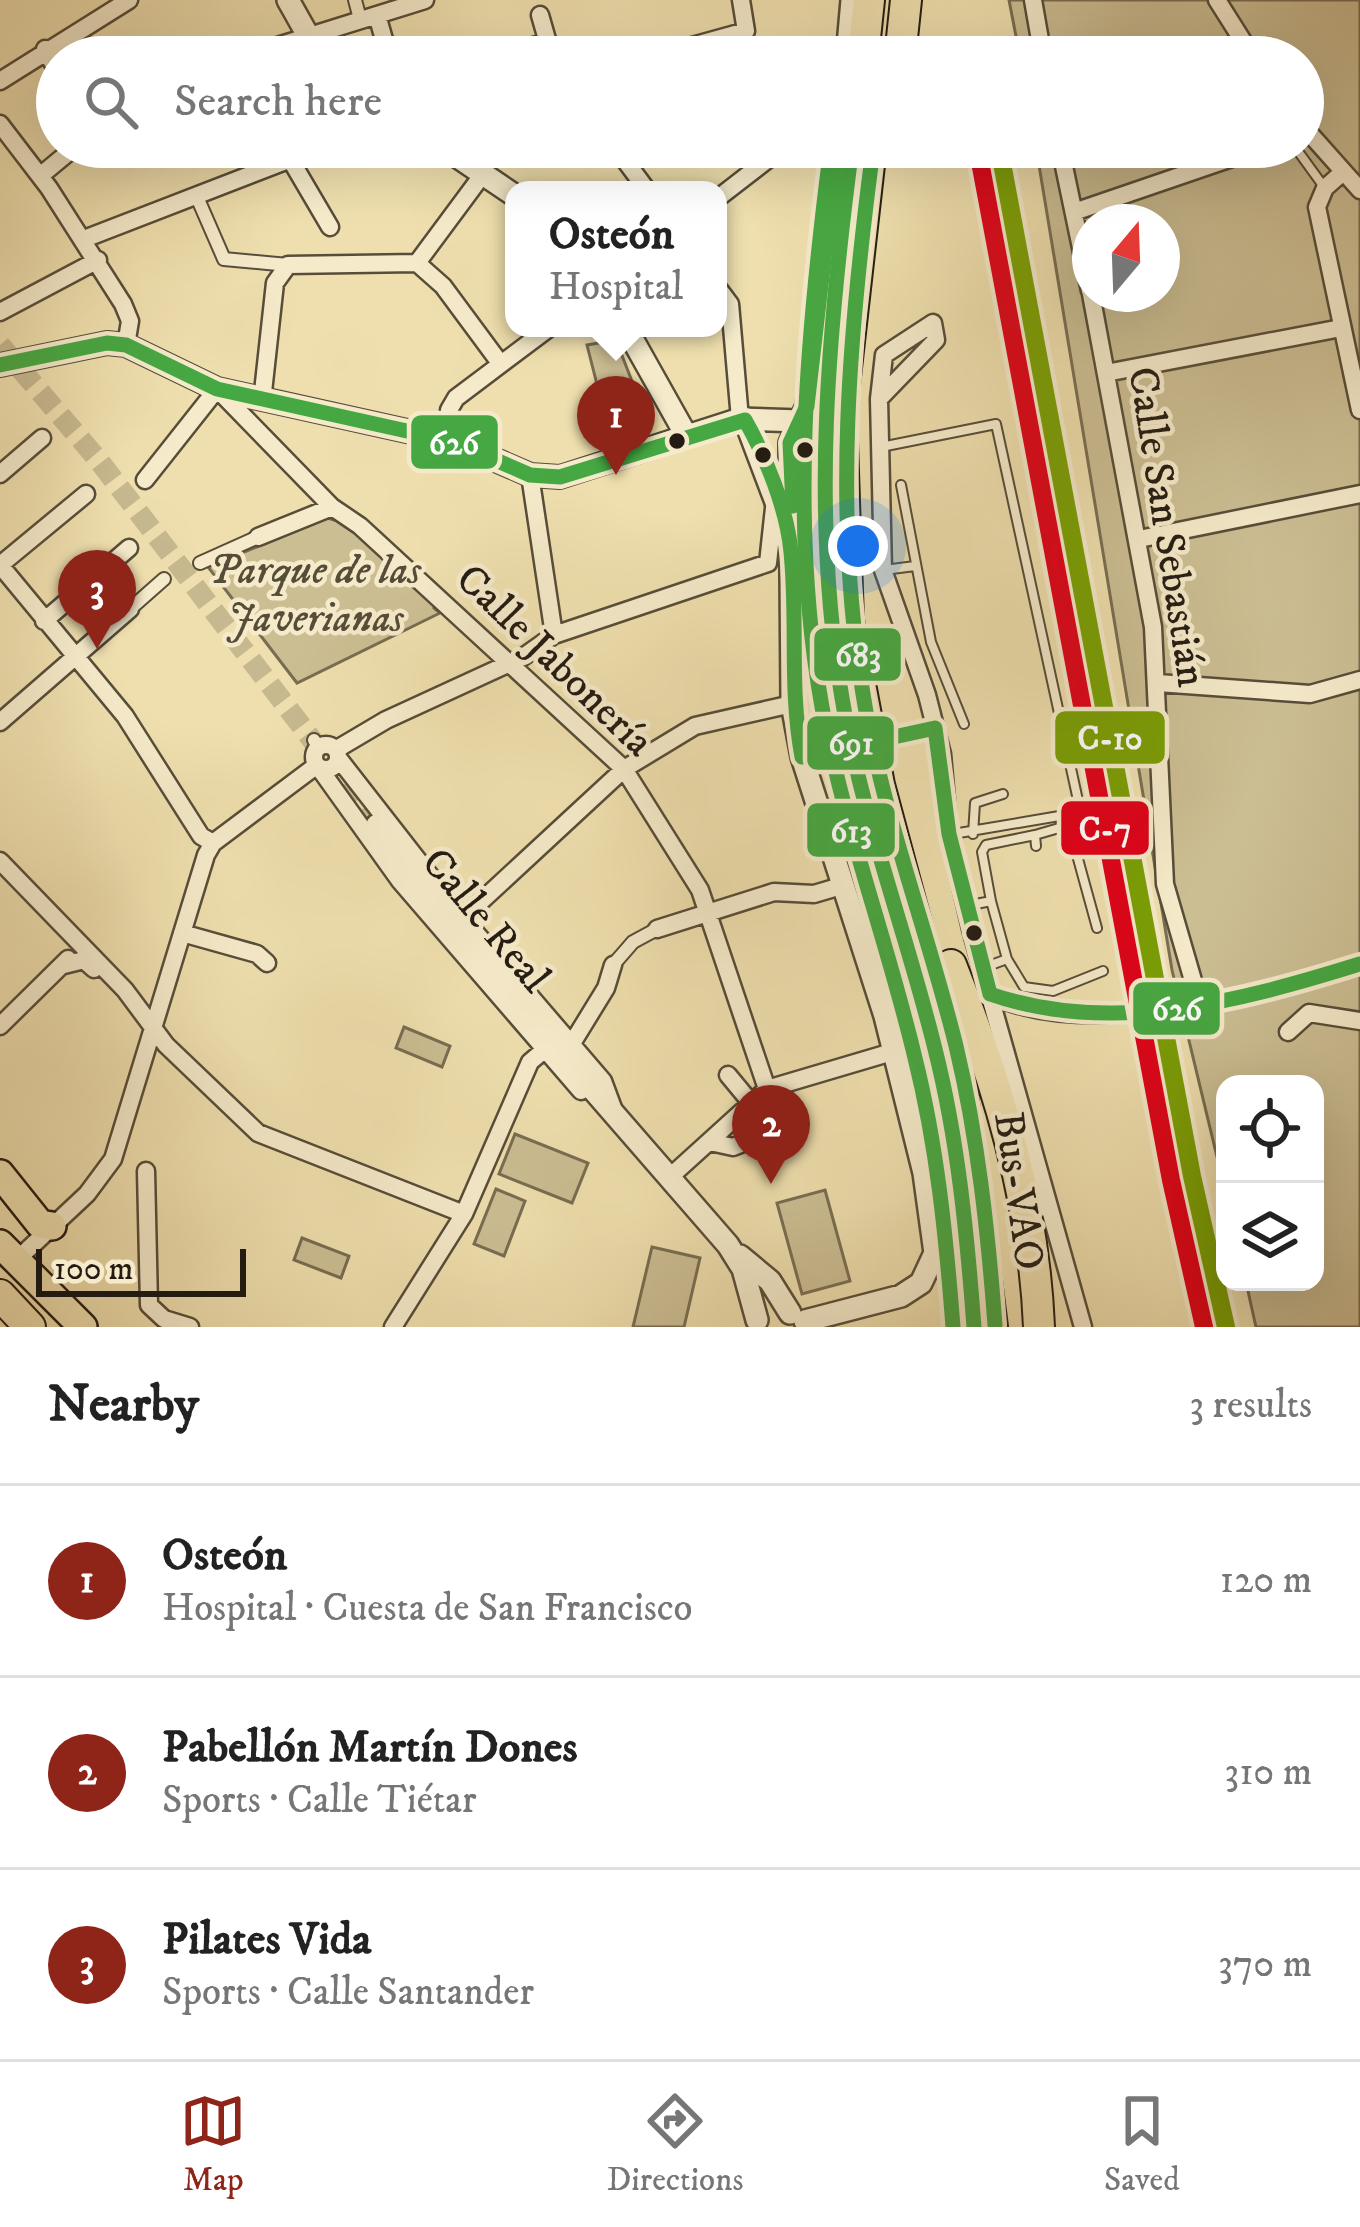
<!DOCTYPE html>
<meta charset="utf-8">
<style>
body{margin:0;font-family:"IM FELL DW Pica",serif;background:#f2f2f2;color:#222}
.controls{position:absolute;right:36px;bottom:36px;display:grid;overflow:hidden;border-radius:24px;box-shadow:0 12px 48px #0002}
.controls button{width:108px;height:108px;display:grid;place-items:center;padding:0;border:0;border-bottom:3px solid #e0e0e0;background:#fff;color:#222;font:60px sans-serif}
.compass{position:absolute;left:1072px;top:204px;width:108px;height:108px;border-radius:50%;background:#fff;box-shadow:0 12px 48px #0002;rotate:19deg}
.scale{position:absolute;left:36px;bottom:30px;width:210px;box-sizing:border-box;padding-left:12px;border:6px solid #241c12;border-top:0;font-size:33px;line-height:42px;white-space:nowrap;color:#241c12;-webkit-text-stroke:9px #f5eaca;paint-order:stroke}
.you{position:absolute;left:858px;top:546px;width:42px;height:42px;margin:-30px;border:9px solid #fff;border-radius:50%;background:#1a73e8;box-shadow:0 0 0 18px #1a73e833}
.badge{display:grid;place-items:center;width:78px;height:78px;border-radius:50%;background:#8f2418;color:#fff;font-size:39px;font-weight:700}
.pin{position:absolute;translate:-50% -99px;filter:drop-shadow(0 3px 6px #0008)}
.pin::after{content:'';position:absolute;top:63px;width:42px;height:36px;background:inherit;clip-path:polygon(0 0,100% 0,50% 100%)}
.popup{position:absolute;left:505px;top:181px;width:222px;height:156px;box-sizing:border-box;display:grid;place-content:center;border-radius:24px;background:#fff;filter:drop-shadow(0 3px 9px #0005);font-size:39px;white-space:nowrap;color:#767676}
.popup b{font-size:45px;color:#222}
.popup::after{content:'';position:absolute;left:50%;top:100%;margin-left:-24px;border:24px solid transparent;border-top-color:#fff}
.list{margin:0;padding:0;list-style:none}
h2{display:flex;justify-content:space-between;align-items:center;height:156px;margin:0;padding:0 48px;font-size:51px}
h2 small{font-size:39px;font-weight:400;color:#767676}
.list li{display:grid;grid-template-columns:78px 1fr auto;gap:36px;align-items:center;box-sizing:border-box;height:192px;padding:0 48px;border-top:3px solid #e0e0e0}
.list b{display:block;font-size:45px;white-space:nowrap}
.list p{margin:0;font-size:39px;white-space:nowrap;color:#767676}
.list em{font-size:39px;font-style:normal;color:#767676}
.icon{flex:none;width:66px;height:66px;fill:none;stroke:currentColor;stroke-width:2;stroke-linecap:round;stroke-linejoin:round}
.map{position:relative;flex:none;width:1360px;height:1327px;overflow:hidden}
.search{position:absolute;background:#fff;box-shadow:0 12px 48px #0002;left:36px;right:36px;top:36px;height:132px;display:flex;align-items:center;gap:30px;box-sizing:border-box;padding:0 42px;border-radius:66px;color:#767676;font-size:45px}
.sheet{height:732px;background:#fff}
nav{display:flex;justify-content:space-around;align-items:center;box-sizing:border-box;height:168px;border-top:3px solid #e0e0e0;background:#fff;font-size:33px;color:#767676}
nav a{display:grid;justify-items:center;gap:6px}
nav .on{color:#8f2418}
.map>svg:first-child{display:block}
.green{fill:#ccbe93;stroke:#786d52;stroke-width:3;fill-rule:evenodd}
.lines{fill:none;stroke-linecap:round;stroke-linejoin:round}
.tertiary-tunnel{stroke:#c6b88f;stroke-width:21;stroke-dasharray:21 10;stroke-linecap:butt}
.service-casing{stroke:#574d39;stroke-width:12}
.pedestrian-casing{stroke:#574d39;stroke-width:16}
.minor-casing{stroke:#574d39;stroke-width:21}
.tertiary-casing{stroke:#574d39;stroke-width:26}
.trunk-casing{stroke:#241c12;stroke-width:32}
.motorway-casing{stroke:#241c12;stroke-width:34}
.service{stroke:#f5eaca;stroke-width:8}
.pedestrian{stroke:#f5eaca;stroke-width:12}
.minor{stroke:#f5eaca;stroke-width:16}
.tertiary{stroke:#f5eaca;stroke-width:21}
.trunk{stroke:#efdfae;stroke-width:27}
.motorway{stroke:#efdfae;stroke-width:30}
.minor-bridge-casing{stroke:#574d39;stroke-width:21;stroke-linecap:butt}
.minor-bridge{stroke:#f5eaca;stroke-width:16}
.bus-1-casing{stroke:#f5eaca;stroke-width:24}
.bus-2-casing{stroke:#f5eaca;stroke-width:24}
.bus-3-casing{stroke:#f5eaca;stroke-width:24}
.bus-4-casing{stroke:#f5eaca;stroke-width:24}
.bus-1{stroke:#46a842;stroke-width:15}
.bus-2{stroke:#46a842;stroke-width:15}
.bus-3{stroke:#46a842;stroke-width:15}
.bus-4{stroke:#46a842;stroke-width:15}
.rail-1-casing{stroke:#f5eaca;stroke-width:27}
.rail-2-casing{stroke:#f5eaca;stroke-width:27}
.rail-1{stroke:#7a9e04;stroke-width:18}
.rail-2{stroke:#de0118;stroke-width:18}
.bus-dot{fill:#241c12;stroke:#f5eaca;stroke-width:4.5}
.labels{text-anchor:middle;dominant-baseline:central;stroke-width:9;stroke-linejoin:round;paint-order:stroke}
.street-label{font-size:42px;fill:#241c12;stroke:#f5eaca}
.park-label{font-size:42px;font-style:italic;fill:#564d39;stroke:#f5eaca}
.line-badge{stroke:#f5eaca;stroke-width:4.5}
.badge-label{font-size:33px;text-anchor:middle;font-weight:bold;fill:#fff}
</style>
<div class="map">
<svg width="1360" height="1327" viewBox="0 0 1360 1327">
<rect width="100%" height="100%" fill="#efdfae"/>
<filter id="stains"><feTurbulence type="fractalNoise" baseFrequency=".00167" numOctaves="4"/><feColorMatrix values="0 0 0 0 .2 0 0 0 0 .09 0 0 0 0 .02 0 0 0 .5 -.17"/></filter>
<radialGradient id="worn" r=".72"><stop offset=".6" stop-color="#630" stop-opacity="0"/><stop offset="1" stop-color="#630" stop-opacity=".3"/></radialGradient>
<path class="green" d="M1009 0H1360V1327H1256L1246 1282H1315V1084H1225V1190L1172 970 1036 147H1303V57H1020ZM1090 222H1162V294H1090Z
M616 340 640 402 605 416 587 345Z
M327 518 353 525 436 603 434 608 440 613 297 683 208 567Z
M404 1027 450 1046 442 1067 396 1048Z
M515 1134 588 1163 572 1203 499 1174Z
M496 1189 525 1201 504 1256 474 1244Z
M825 1190 850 1281 802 1294 777 1203Z
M302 1238 349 1256 341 1278 294 1260Z
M652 1247 700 1258 684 1327H633Z"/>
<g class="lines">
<path class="tertiary-tunnel" d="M0 345 100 462 377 825"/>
<g class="service-casing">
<path id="service" d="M1295 147 1324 187
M881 447 996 424 1079 805 1071 814 953 834
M901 485 931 642 964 724
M884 570 915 566
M973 834 975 803 1003 794
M1035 835 1059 828 1072 837 1097 928
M991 901 982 852 986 845 1035 835 1036 846
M966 906 991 901 1007 959 983 968
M1007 959 1024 987 1053 991 1103 971"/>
</g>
<g class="pedestrian-casing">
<path id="pedestrian" d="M355 0 360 19
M197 197 224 259 288 265
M200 563 258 537
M130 609 164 579
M314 740 318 747
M613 965 633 942 657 929"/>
</g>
<g class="minor-casing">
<path id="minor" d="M1033 0 1043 57
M1217 0 1253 57
M377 15 389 57
M540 15 552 57
M45 49 57 71
M242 57 425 0
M499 57 546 42
M652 57 746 31 741 0
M0 81 129 0
M0 124 49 188 123 304 130 321 126 345
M1303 126 1360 190
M283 147 330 227
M615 147 647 190
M1060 147 1090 291
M1343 172 1325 188 1317 207 1360 410
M40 176 75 147
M718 198 784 147
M1074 212 1264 147
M84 239 322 147
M417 263 443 286 500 363
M417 263 483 174
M718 288 730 304 740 419
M1091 294 1153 627 1165 884 1194 984
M0 312 98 260
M933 323 936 340 879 399 884 355Z
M1106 373 1341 328
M879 399 883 570 927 695 942 754 949 834 972 933 1083 1327
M262 401 275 283 288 265 417 263
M452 441 449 410 456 398 549 328
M0 474 42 438
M530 475 554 635
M145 480 217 389 332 507 360 526 624 769 700 890 767 1089
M258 537 332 507
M1139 539 1360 494
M0 565 125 716 201 836 213 843
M0 565 86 494
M44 621 129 548
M1158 683 1310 694 1360 680
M0 722 130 609
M314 757a12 12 0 1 1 24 0a12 12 0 1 1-24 0Z
M337 749 386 720 523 657 554 635 768 563 775 499
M339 759 463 918 603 1081 613 1108
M0 861 125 990 166 1045 258 1133 464 1214
M463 918 624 769 695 726 792 704
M657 929 774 892 814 894 841 886
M182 933 257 954 267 963
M64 965 84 960 94 969
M990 994C1084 1041 1263 996 1360 964
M0 1026 68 959
M1288 1032 1309 1013 1360 1021
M571 1045 606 988 613 965
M728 1075 752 1104
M710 1142 733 1147 756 1138
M146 1171 149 1305 164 1319 190 1327
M671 1176 767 1089 892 1052
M23 1254 87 1194 113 1159 206 855 213 843 317 765 400 881 581 1091
M393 1327 464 1214 530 1062 543 1051"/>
</g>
<g class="tertiary-casing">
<path id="tertiary" d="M288 0 320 57
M847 57 852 0
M443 147 514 195
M626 328 686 435
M0 365 107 343 126 345 217 389 452 441 530 475 560 477 740 419 800 421
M745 420 787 531
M377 825 482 962 728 1245 743 1269 757 1320
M740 1256 770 1281 790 1313
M805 1321 901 1296 921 1283 935 1253 924 1173 885 1016 802 757 792 704 790 443 807 406 837 147"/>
</g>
<g class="trunk-casing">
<path id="trunk" d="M0 1174 40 1224 52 1226
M0 1244 83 1327"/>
</g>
<g class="motorway-casing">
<path id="motorway" d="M863 57 869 0
M900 57 906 0
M871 147 841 412 848 620 879 785 962 1095 992 1327
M951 965C997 1081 1034 1202 1039 1327
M0 1295 30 1327"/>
</g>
<use href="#service" class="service"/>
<use href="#pedestrian" class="pedestrian"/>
<use href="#minor" class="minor"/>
<use href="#tertiary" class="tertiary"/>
<use href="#trunk" class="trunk"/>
<use href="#motorway" class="motorway"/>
<g class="minor-bridge-casing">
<path id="minor-bridge" d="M823 752 921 731"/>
</g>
<use href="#minor-bridge" class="minor-bridge"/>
<g class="bus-1-casing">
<path id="bus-1" d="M852 147C828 330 811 515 842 698 862 818 906 931 935 1049 958 1140 967 1234 974 1327"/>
</g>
<g class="bus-2-casing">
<path id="bus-2" d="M831 147C807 333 789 522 822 707 844 827 887 940 915 1058 937 1146 946 1236 953 1327"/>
</g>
<g class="bus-3-casing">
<path id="bus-3" d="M873 150C849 331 833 513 863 694 882 814 927 928 956 1046 978 1138 988 1232 995 1325"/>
</g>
<g class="bus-4-casing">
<path id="bus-4" d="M0 365 107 343 126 345 217 389 452 441 530 475 560 477 745 420C766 457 787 509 791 552 798 621 789 688 802 757
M793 506 790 443 807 406 837 147
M935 728 949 834 990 994
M802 757 935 728
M990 994C1111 1036 1241 1001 1360 964"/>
</g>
<use href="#bus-1" class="bus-1"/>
<use href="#bus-2" class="bus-2"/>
<use href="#bus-3" class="bus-3"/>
<use href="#bus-4" class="bus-4"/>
<g class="rail-1-casing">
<path id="rail-1" d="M999 147 1192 1176 1226 1327"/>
</g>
<g class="rail-2-casing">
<path id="rail-2" d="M978 151 1171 1180 1204 1327"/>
</g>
<use href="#rail-1" class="rail-1"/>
<use href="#rail-2" class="rail-2"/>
</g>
<g class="bus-dot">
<circle cx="677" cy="441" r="10"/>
<circle cx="805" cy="450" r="10"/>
<circle cx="763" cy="455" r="10"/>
<circle cx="974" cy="933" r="10"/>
</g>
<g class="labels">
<g class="street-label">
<text transform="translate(1166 527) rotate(81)">Calle San Sebastián</text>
<text transform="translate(554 661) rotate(44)">Calle Jabonería</text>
<text transform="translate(485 921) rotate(50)">Calle Real</text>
<text transform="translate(1018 1191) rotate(82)">Bus-VAO</text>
</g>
<g class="park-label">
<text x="315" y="571">Parque de las<tspan x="315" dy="48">Javerianas</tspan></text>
</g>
</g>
<g class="line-badge">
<rect x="409" y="413" width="91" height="58" rx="12" fill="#46a842"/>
<rect x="812" y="626" width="91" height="57" rx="12" fill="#46a842"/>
<rect x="1053" y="709" width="114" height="57" rx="12" fill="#7a9e04"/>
<rect x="805" y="714" width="91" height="58" rx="12" fill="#46a842"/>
<rect x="1059" y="799" width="92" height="58" rx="12" fill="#de0118"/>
<rect x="805" y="801" width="92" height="58" rx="12" fill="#46a842"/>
<rect x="1131" y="980" width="91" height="57" rx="12" fill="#46a842"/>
</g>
<g class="badge-label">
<text x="454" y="454">626</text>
<text x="858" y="666">683</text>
<text x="1110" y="749">C-10</text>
<text x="851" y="754">691</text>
<text x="1105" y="840">C-7</text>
<text x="851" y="842">613</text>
<text x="1177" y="1020">626</text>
</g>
<rect width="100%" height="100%" filter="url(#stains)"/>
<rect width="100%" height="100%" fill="url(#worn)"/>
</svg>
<div class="controls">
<button><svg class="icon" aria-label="locate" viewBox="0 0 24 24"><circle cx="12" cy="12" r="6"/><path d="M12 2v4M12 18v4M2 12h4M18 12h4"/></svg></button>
<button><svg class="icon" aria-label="layers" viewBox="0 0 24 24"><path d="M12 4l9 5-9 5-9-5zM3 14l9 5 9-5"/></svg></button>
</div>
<svg class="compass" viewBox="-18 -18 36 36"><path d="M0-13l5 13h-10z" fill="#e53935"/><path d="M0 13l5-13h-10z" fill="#767676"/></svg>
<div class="scale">100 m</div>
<div class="you"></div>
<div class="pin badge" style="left:616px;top:475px">1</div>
<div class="popup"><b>Osteón</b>Hospital</div>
<div class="pin badge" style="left:771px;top:1184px">2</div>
<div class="pin badge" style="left:97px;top:649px">3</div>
<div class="search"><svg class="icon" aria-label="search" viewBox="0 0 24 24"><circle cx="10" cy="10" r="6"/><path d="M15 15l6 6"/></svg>Search here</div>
</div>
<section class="sheet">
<h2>Nearby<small>3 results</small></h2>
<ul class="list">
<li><span class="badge">1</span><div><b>Osteón</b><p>Hospital · Cuesta de San Francisco</p></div><em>120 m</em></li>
<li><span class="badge">2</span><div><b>Pabellón Martín Dones</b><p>Sports · Calle Tiétar</p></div><em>310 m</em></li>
<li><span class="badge">3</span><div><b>Pilates Vida</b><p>Sports · Calle Santander</p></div><em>370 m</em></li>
</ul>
</section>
<nav>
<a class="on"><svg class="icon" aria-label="map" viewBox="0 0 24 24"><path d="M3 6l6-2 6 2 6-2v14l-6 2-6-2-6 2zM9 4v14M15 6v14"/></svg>Map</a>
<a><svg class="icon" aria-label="directions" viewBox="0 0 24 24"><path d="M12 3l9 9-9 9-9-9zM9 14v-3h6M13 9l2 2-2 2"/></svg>Directions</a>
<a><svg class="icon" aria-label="saved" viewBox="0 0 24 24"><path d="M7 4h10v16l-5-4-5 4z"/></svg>Saved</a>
</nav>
